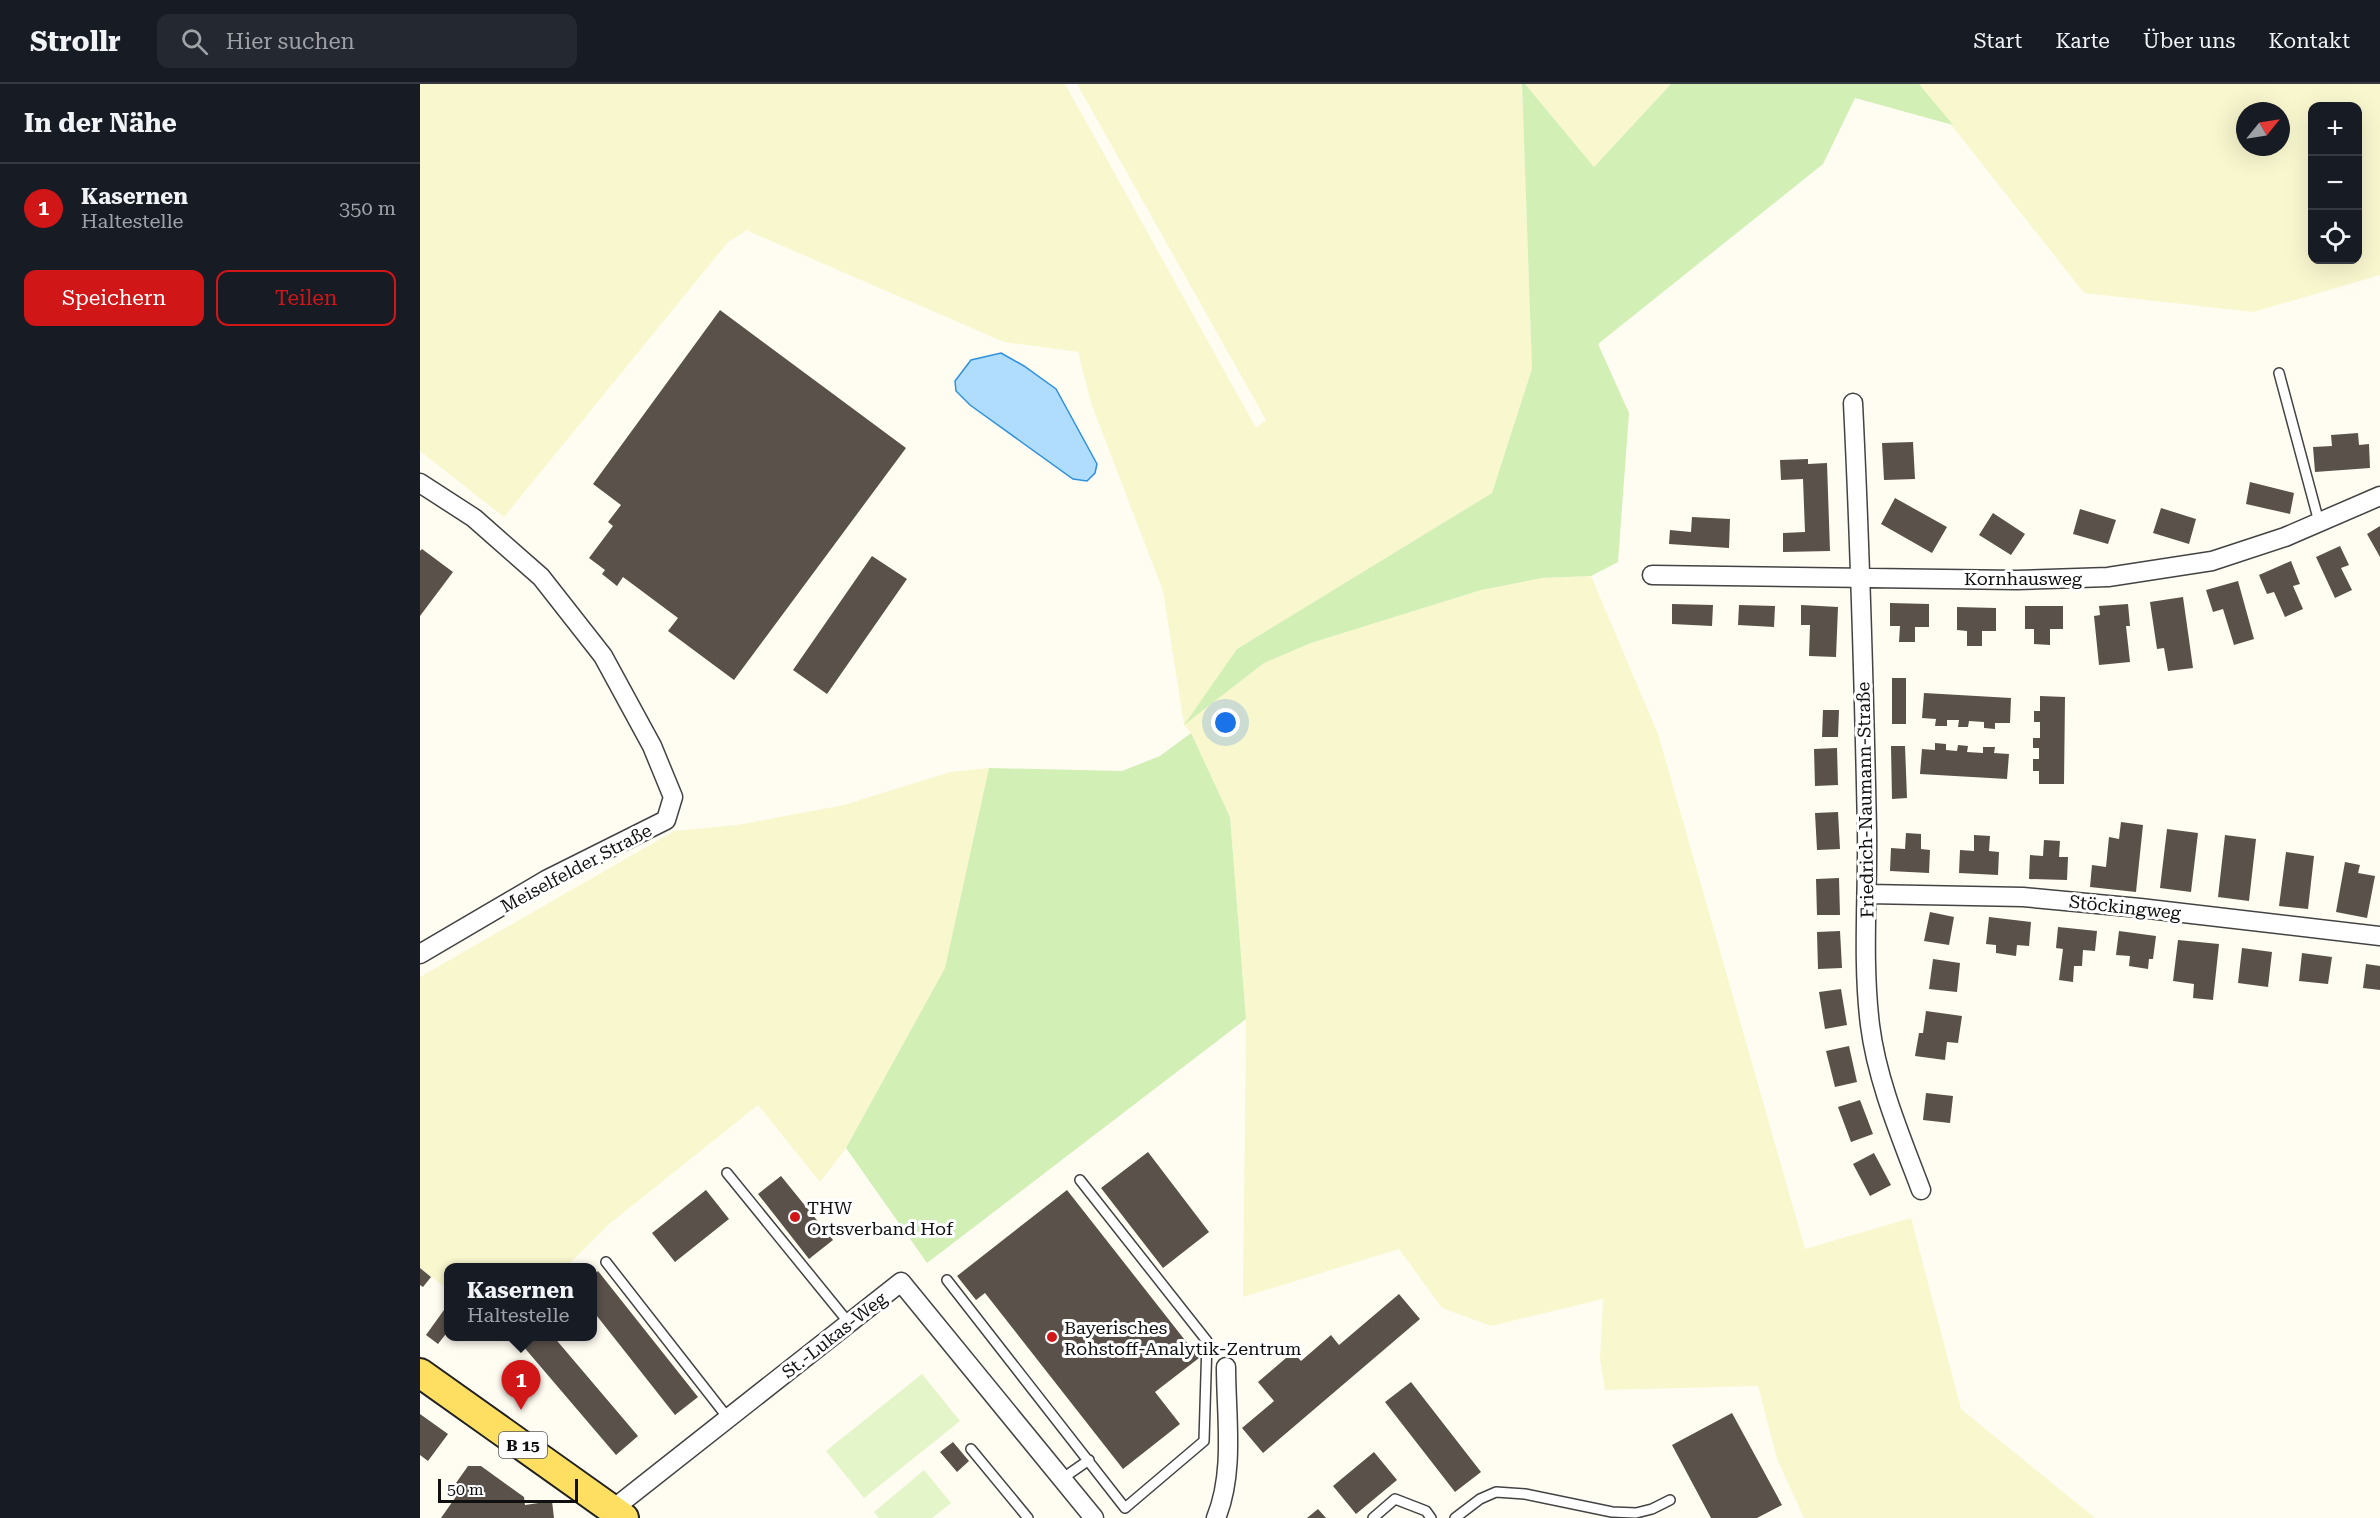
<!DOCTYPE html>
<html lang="de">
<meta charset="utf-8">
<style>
body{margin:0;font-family:"Roboto Serif",serif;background:#242831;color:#f1f3f6}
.controls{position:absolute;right:18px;top:18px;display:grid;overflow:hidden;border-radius:12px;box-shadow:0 6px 24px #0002}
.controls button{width:54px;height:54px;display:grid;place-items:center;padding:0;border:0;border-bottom:2px solid #363941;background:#171b24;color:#f1f3f6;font:30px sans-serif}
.compass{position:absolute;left:1816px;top:18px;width:54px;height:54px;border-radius:50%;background:#171b24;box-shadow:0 6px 24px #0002;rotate:60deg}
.scale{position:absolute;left:18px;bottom:15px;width:140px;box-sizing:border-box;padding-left:6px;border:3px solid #101010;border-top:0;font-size:16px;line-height:21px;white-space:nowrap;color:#101010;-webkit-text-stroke:4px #fff;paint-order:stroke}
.you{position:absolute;left:806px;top:639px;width:21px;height:21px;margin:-15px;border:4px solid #fff;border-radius:50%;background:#1a73e8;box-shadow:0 0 0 9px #1a73e833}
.badge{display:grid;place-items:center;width:39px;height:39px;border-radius:50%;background:#d11618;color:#fff;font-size:20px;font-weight:700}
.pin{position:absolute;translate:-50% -50px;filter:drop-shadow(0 2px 3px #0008)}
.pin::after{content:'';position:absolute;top:32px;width:21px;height:18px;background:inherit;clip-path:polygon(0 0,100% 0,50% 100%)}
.popup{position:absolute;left:24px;top:1179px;width:153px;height:78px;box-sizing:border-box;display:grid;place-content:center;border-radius:12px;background:#171b24;filter:drop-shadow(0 2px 4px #0005);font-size:20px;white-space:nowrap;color:#9ea1a6}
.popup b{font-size:22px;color:#f1f3f6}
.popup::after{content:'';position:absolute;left:50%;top:100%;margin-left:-12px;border:12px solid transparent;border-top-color:#171b24}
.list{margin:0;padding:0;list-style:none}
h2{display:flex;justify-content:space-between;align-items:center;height:78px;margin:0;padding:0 24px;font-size:26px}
h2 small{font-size:20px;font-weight:400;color:#9ea1a6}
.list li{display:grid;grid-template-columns:39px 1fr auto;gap:18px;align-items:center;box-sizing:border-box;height:90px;padding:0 24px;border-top:2px solid #363941}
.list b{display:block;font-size:22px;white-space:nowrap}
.list p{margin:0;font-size:20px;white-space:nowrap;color:#9ea1a6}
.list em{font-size:20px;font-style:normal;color:#9ea1a6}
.actions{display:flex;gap:12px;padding:18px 24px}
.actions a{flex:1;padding:14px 0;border:2px solid #d11618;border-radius:12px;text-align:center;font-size:21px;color:#d11618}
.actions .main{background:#d11618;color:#fff}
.icon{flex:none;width:33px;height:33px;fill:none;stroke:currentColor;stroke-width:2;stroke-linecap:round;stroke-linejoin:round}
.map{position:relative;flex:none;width:1960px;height:1434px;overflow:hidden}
header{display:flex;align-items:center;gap:36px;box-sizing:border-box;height:84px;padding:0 30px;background:#171b24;border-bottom:2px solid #363941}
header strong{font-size:28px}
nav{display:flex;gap:33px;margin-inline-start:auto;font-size:21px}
.search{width:420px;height:54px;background:#242831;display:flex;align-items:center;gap:15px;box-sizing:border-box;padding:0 21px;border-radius:12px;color:#9ea1a6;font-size:22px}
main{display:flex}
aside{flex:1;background:#171b24}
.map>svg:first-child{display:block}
.farmland{fill:#f9f7ce;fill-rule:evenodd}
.green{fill:#d2efb6}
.pitch{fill:#e4f5c9}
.water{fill:#b0ddfd;stroke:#2f91dd;stroke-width:1.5}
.building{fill:#5a514a}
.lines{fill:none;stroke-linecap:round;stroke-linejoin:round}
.lane-casing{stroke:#434343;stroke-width:12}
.street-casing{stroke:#434343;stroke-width:21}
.primary-casing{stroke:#212121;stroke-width:32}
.lane{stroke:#fff;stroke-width:9}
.street{stroke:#fff;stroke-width:18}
.primary{stroke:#ffdf62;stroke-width:28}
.poi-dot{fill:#d11618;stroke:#fff;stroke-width:2}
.labels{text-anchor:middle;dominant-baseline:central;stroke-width:6;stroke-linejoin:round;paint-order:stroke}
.shield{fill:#fff;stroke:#585858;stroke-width:1.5}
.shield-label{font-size:16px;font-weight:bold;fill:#101010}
.street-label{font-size:18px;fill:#101010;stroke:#fff}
.poi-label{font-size:18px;fill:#101010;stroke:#fff;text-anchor:start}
</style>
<header>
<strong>Strollr</strong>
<div class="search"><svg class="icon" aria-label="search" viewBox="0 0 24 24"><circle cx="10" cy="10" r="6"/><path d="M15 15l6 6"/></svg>Hier suchen</div>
<nav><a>Start</a><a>Karte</a><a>Über uns</a><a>Kontakt</a></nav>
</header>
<main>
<aside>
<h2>In der Nähe<small></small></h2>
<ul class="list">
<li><span class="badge">1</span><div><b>Kasernen</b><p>Haltestelle</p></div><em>350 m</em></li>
</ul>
<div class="actions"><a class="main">Speichern</a><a>Teilen</a></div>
</aside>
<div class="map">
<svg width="1960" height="1434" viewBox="0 0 1960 1434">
<rect width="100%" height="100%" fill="#fffdf2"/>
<path class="farmland" d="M0 0H645L836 344 846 336 657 0H1102L1112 285 1072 409 817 565 766 639 844 579 891 559 1061 506 1122 494 1171 492 1238 650 1385 1165 1491 1134 1541 1325 1675 1434H1384L1357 1375 1338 1302 1185 1306 1180 1275 1183 1215 1071 1242 1022 1224 979 1165 823 1213 826 935 810 733 771 649 764 641 743 507 671 319 658 268 584 258 328 147 329 145 308 158 84 433 0 367Z
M1105 0H1251L1174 83Z
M1499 0H1960V191L1833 228 1664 209ZM1892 22H1938V176H1892ZM1825 27H1861V63H1825Z
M569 684 525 884 426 1064 400 1098 338 1021 188 1141 146 1183 29 1184V1206L0 1184V893L254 747 317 741 424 721 530 688Z"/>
<path class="green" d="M1102 0H1105L1174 83 1251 0H1499L1533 41 1435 14 1403 80 1178 260 1209 329 1198 478 1171 492 1122 494 1061 506 891 559 844 579 764 641 817 565 1072 409 1112 285Z
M771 649 810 733 826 935 507 1179 426 1064 525 884 569 684 702 687 740 672Z"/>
<path class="pitch" d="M502 1290 540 1337 444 1414 406 1367Z
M504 1386 531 1419 512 1434H459L454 1428Z"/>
<path class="water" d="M581 269 604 282 636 305 677 380 675 389 667 397 653 395 550 321 536 307 535 297 551 276Z"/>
<path class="building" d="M300 226 486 364 314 596 248 547 258 534 203 493 197 502 182 490 185 486 169 474 193 442 188 438 201 421 173 400Z
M1938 349 1939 361 1949 360 1950 384 1895 388 1893 363 1912 362 1911 351Z
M1493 358 1495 395 1464 396 1462 359Z
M1388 375V380L1407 379 1410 467 1363 468V449L1385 448 1383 395 1361 396 1360 376Z
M1830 398 1874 409 1870 430 1826 420Z
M1475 414 1527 443 1512 469 1461 440Z
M1741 424 1776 435 1769 460 1733 449Z
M1660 425 1696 436 1688 460 1653 450Z
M1573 429 1605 450 1591 471 1559 451Z
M1272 433 1310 435 1309 464 1249 460 1250 446 1271 448Z
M1960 442V473L1947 450Z
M1920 462 1929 481 1921 484 1932 506 1915 514 1896 473Z
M2 465 33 488 0 532V467Z
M452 472 487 495 407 610 373 586Z
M1871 477 1880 500 1873 502 1883 525 1865 533 1854 508 1847 510 1839 491Z
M1818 497 1834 555 1814 561 1803 525 1793 528 1786 506Z
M1763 513 1773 584 1748 587 1744 564 1737 565 1730 518Z
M1470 519 1509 520V543H1495V558H1479L1480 542H1470Z
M1252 520 1293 521 1292 542 1252 540Z
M1708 520 1710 542H1706L1710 578 1679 581 1674 532 1680 531 1679 522Z
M1319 521 1355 522 1354 543 1318 541Z
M1381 521 1418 523 1416 573 1389 572 1390 541H1381Z
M1605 522H1643V545H1630V561L1614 560V545H1605Z
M1537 523 1576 524V547H1562V562H1547V547L1537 546Z
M1472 594H1486V640H1472Z
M1504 609 1591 614 1590 639H1575V645L1564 644V638L1549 637 1548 643H1538L1539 636H1527V642H1515L1516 635 1502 634Z
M1620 612 1645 613 1644 700H1619V687H1613V675H1619V664H1613V654H1620V638H1614V627H1620Z
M1403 626H1419L1418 653H1402Z
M1515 659 1526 660V666L1537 667 1538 661 1548 662 1547 668 1563 669V663H1575L1574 669 1589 670 1587 695 1500 690 1502 665 1515 666Z
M1471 662H1485L1487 714 1472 715Z
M1417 664 1418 701 1395 702 1394 665Z
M1418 728 1420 765 1397 766 1395 729Z
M1701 738 1723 741 1716 808 1670 803 1672 781 1686 783 1689 753 1699 755Z
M1747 745 1778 749 1771 808 1740 804Z
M1486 749 1501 750V765L1510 766 1509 789 1470 787 1471 764 1485 765Z
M1554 751 1570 752 1569 767 1579 768 1578 791 1539 789 1540 766 1554 767Z
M1805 751 1836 755 1829 817 1798 813Z
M1624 756 1640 757 1639 773H1648L1647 796 1609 795 1610 771 1623 772Z
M1866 768 1894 772 1888 825 1859 822Z
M1925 778 1940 781 1938 789 1955 792 1947 834 1916 828Z
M1419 794 1420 831H1397L1396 795Z
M1510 828 1534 833 1529 861 1504 857Z
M1569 833 1611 838 1609 862 1597 861 1596 872 1576 869V861L1566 860Z
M1638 843 1677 847 1675 867 1663 866 1662 882H1654L1653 898 1639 896 1643 865 1636 864Z
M1420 847 1422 884 1398 885 1397 848Z
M1699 847 1736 852 1733 875H1729L1728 885 1709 882 1710 872 1696 871Z
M1758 856 1799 860 1793 916 1773 914 1774 900 1753 897Z
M1822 864 1852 868 1848 903 1818 899Z
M1882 869 1912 873 1908 900 1879 897Z
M1513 875 1540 879 1537 908 1509 905Z
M1946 880 1960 882V906L1943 904Z
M1421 905 1427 941 1405 945 1399 908Z
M1506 927 1542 932 1538 959 1527 958 1525 976 1495 972 1499 949H1503Z
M1429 962 1437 998 1415 1003 1406 967Z
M1506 1009 1533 1012 1530 1039 1503 1036Z
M1440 1016 1453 1050 1431 1058 1418 1023Z
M728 1068 789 1148 743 1184 681 1104Z
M1454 1069 1471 1101 1450 1112 1433 1080Z
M361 1092 413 1156 389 1175 338 1110Z
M286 1106 309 1135 255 1178 232 1149Z
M647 1106 779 1274 735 1308 760 1340 703 1385 565 1209 556 1216 537 1192Z
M0 1184 11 1193 3 1203 0 1201Z
M178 1187 278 1313 255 1331 173 1227V1192Z
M979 1210 1000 1235 843 1369 822 1344 854 1317 838 1298 873 1268 881 1277 911 1251 919 1261Z
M29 1219V1246L18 1260 6 1251Z
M101 1252H133L218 1352 196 1371 97 1255Z
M991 1298 1061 1388 1035 1408 965 1318Z
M1312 1329 1362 1421 1337 1434H1291L1252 1361Z
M0 1330 28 1350 8 1377 0 1371Z
M533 1358 549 1377 537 1388 520 1368Z
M954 1368 977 1396 936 1430 913 1402Z
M48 1382H61L104 1413 105 1421 132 1417 134 1434H21L42 1404 36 1399Z
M898 1425 906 1434H887Z"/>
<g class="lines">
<g class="lane-casing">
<path id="lane" d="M1859 289 1899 438
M307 1089 429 1239
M186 1178 308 1334
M527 1196 705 1424 784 1357 787 1257 660 1096
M551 1365 608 1434
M643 1394 669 1376
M953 1434 975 1415 1006 1427 1011 1434
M1035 1434 1060 1415 1076 1408 1105 1410 1192 1428 1216 1429 1232 1425 1250 1416"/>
</g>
<g class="street-casing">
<path id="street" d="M1433 319C1440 461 1444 603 1447 746 1448 811 1442 876 1450 941 1457 997 1481 1053 1501 1106
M0 399 54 434 121 493 183 572 232 662 253 713 246 736 126 796 0 870
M1232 491 1597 496 1688 493 1792 477 1865 453 1960 412
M1448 810 1603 813 1720 824 1960 852
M193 1425 481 1198 674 1434
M796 1434C815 1388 806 1332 806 1283"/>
</g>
<g class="primary-casing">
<path id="primary" d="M0 1289 204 1434"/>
</g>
<use href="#lane" class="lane"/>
<use href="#street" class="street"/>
<use href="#primary" class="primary"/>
</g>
<g class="poi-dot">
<circle cx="375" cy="1133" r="6"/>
<circle cx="632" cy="1253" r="6"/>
</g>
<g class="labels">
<rect class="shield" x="79" y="1348" width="48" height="26" rx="4.5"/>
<g class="shield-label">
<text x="103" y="1361">B 15</text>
</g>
<g class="street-label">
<text x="1603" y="494">Kornhausweg</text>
<text transform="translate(1445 716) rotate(-91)">Friedrich-Naumann-Straße</text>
<text transform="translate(156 784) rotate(-28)">Meiselfelder Straße</text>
<text transform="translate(1705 823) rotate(6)">Stöckingweg</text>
<text transform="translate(414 1251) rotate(-38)">St.-Lukas-Weg</text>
</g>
<g class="poi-label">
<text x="387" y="1123">THW<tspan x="387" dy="21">Ortsverband Hof</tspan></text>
<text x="644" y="1243">Bayerisches<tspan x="644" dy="21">Rohstoff-Analytik-Zentrum</tspan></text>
</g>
</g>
</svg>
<div class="controls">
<button>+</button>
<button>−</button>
<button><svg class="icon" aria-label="locate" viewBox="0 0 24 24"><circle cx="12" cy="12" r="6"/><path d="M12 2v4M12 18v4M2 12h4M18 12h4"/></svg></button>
</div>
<svg class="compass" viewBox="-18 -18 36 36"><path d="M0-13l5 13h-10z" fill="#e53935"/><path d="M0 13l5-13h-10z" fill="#9ea1a6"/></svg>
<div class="scale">50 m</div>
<div class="you"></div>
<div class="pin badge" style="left:101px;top:1326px">1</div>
<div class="popup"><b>Kasernen</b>Haltestelle</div>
</div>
</main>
